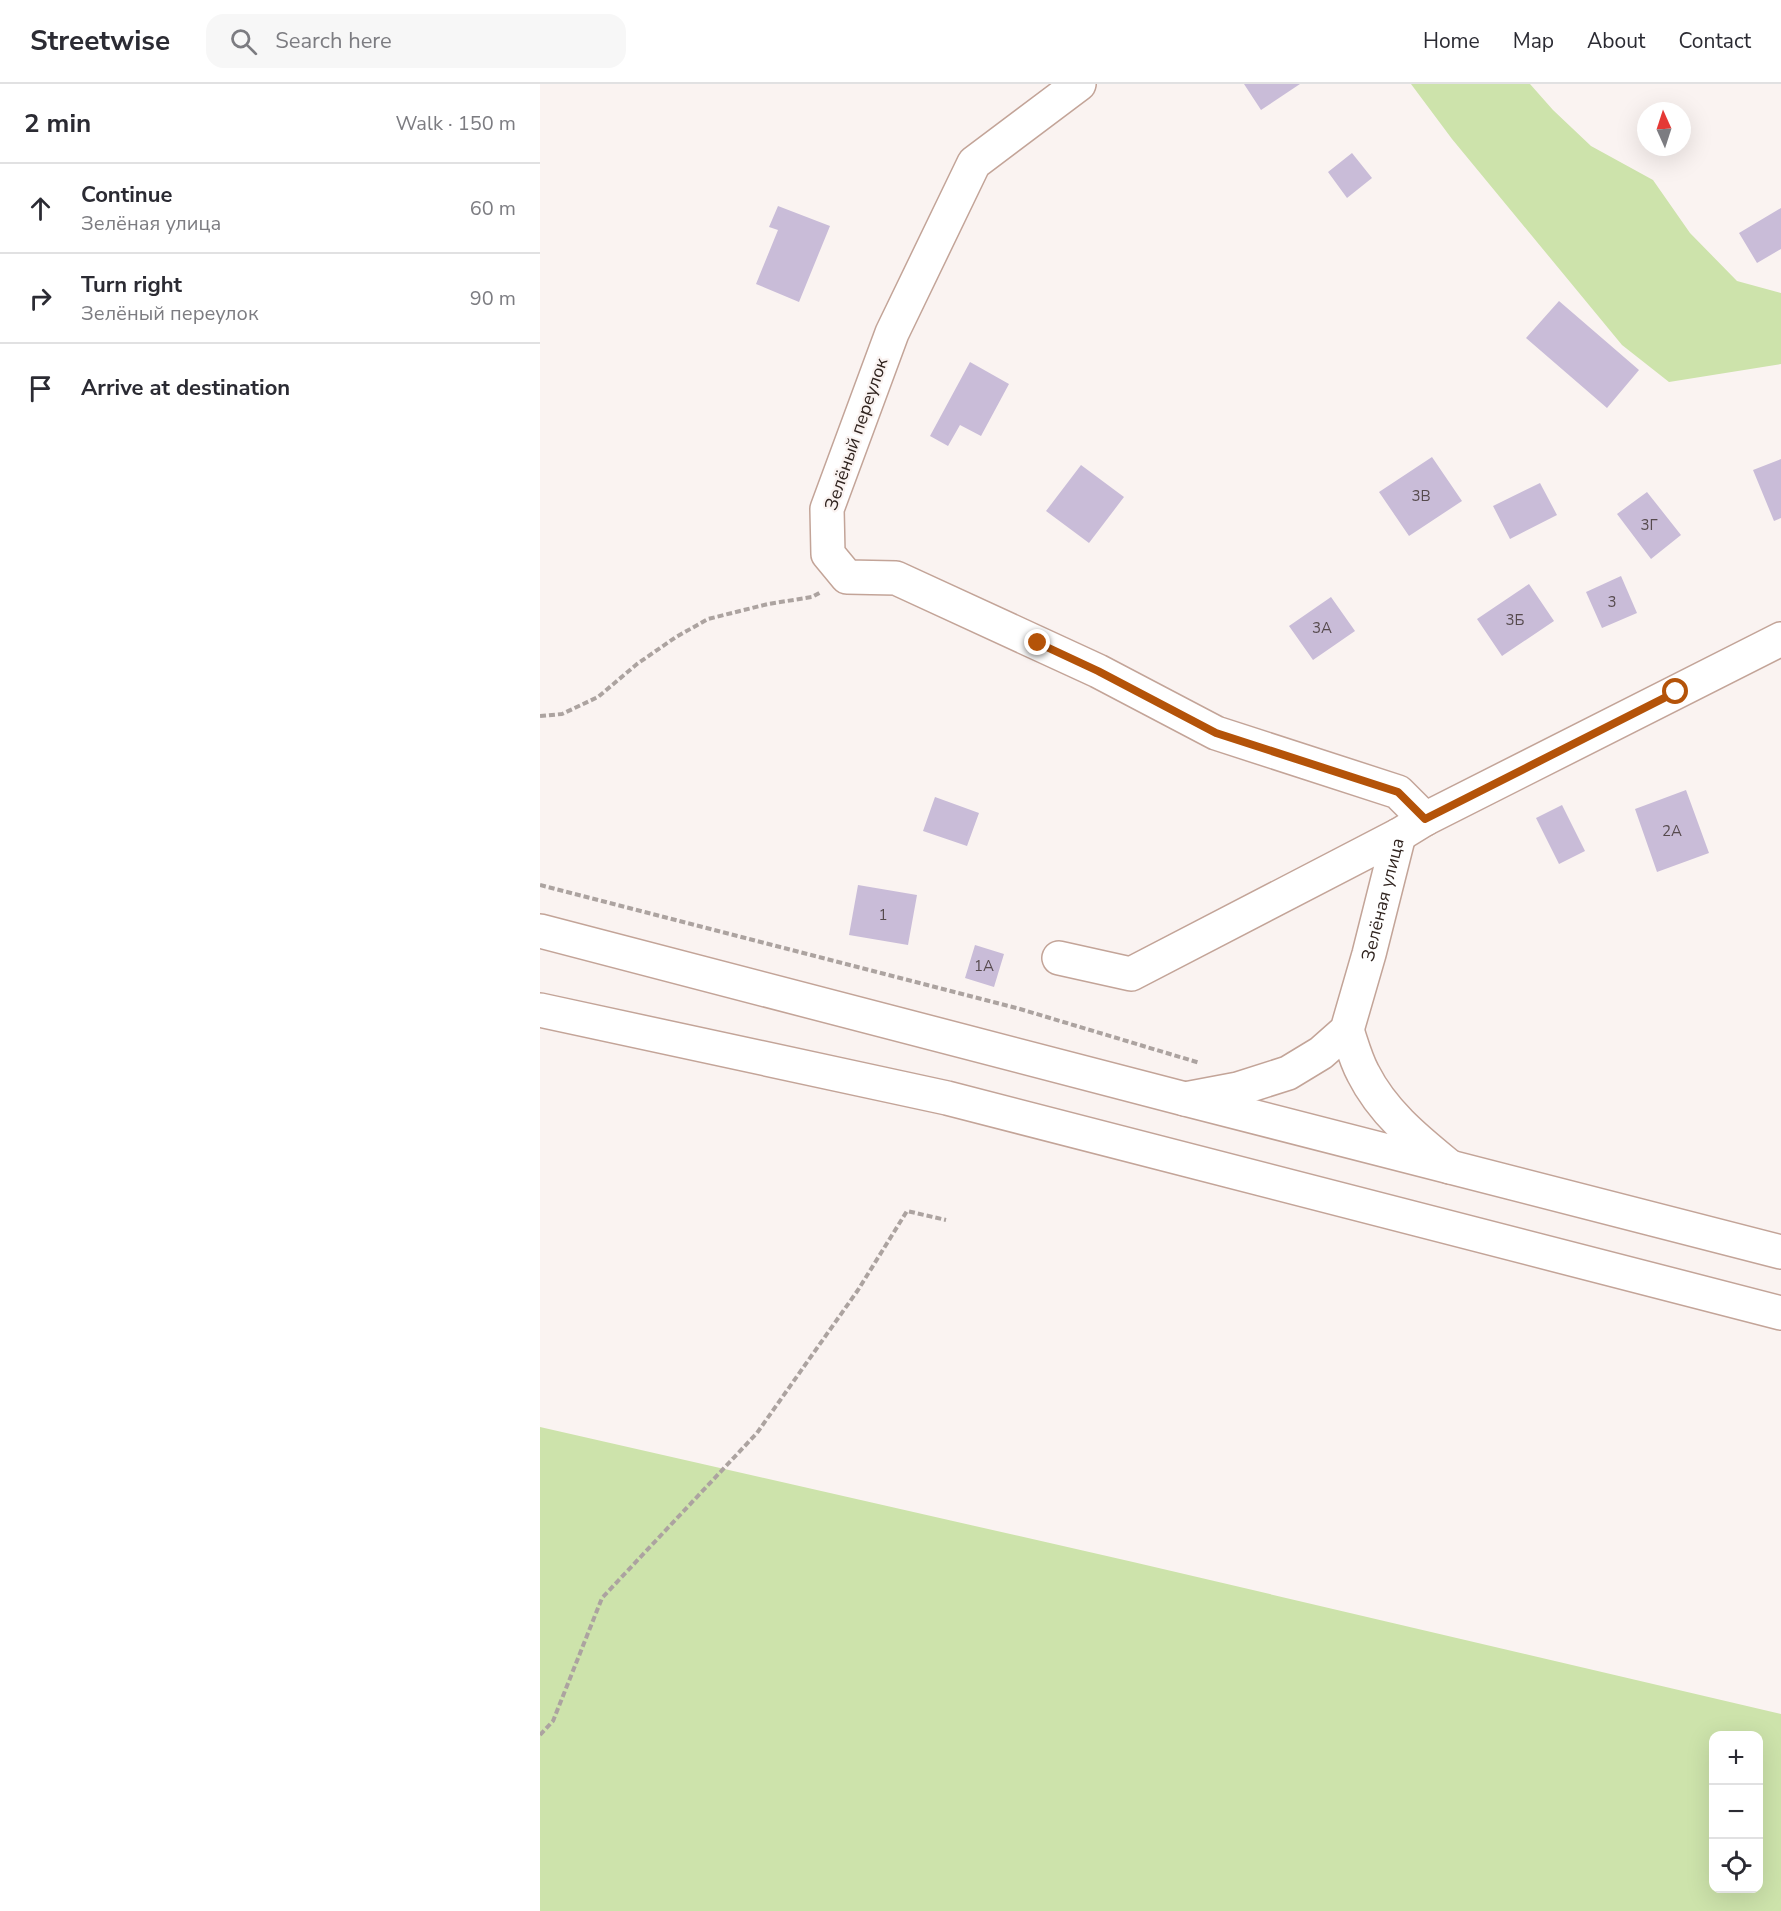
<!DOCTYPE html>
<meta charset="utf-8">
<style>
body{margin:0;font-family:"Nunito Sans",sans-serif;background:#f7f7f7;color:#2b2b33}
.controls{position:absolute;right:18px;bottom:18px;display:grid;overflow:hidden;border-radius:12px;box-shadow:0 6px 24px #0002}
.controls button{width:54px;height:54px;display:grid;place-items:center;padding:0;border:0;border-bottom:2px solid #e1e1e2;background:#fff;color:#2b2b33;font:30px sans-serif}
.compass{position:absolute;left:1097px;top:18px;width:54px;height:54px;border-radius:50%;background:#fff;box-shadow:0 6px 24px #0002;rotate:357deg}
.stop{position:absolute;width:18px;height:18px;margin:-14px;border:4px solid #b45309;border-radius:50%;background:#fff}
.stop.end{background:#b45309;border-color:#fff;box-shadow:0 2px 6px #0008}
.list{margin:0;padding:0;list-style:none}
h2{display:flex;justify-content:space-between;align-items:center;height:78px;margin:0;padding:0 24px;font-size:26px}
h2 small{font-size:20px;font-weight:400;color:#7c7c81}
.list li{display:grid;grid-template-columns:39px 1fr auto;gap:18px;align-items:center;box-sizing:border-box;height:90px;padding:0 24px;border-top:2px solid #e1e1e2}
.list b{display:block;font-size:22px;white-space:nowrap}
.list p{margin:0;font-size:20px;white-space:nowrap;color:#7c7c81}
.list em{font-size:20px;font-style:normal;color:#7c7c81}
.icon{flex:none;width:33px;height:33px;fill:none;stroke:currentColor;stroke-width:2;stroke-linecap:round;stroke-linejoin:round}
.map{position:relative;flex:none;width:1241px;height:1827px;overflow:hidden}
header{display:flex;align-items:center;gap:36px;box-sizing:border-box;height:84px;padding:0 30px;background:#fff;border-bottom:2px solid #e1e1e2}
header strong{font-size:28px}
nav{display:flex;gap:33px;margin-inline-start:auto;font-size:21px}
.search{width:420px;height:54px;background:#f7f7f7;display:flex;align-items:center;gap:15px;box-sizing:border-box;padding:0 21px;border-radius:18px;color:#7c7c81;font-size:22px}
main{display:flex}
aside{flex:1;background:#fff}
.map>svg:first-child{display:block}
.green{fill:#cde3ab;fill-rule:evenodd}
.building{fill:#c9bcd8}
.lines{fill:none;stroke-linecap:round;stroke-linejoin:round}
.minor-casing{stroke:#c3a498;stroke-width:36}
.highway-casing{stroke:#c3a498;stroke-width:36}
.path{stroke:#aca3a0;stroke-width:4;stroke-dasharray:6 3;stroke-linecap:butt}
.minor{stroke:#fff;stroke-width:33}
.highway{stroke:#fff;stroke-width:33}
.route{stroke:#b45309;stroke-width:8}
.labels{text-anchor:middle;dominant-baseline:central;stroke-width:4.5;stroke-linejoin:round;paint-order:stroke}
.number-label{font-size:15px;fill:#564a4d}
.street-label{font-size:18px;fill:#30241f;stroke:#faf3f1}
</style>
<header>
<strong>Streetwise</strong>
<div class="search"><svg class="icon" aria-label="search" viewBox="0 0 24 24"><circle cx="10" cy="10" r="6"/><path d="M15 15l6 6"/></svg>Search here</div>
<nav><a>Home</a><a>Map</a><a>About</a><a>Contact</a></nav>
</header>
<main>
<aside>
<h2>2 min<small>Walk · 150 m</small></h2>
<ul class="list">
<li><svg class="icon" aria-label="ahead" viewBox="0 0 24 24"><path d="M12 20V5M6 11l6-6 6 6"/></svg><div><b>Continue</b><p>Зелёная улица</p></div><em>60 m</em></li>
<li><svg class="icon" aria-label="right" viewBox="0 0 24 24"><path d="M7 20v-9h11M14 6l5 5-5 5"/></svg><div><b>Turn right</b><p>Зелёный переулок</p></div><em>90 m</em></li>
<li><svg class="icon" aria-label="arrive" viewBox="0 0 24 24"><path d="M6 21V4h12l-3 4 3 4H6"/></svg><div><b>Arrive at destination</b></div></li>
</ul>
</aside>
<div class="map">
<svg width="1241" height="1827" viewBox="0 0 1241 1827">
<rect width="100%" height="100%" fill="#faf3f1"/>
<path class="green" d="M871 0H990L1013 26 1051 62 1113 96 1150 149 1197 197 1241 209V280L1129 298 1082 261 912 55Z
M0 1343 593 1478 1241 1630V1827H0ZM1174 1652H1218V1804H1174Z"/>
<path class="building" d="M704 0H760L721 26Z
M812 69 832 94 807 114 788 88Z
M238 122 290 142 259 218 216 200 238 146 229 143Z
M1241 124V165L1217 179 1199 149Z
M1019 217 1099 286 1067 324 986 254Z
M430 278 469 300 441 352 420 341 408 362 390 352Z
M892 373 922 417 869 452 839 408Z
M1241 375V434L1234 437 1213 386Z
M541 381 584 413 549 459 506 427Z
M1000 399 1017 431 970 455 953 422Z
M1107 408 1141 451 1111 475 1077 430Z
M1081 492 1097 529 1062 544 1046 508Z
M989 500 1014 537 962 572 937 535Z
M791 513 815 547 773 576 749 542Z
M1146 706 1169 769 1117 788 1095 725Z
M395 713 439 729 427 762 383 747Z
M1022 721 1045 767 1019 780 996 734Z
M318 801 377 811 368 861 309 851Z
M435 861 464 870 454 903 425 894Z"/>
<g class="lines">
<g class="minor-casing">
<g id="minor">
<path d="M539 0 434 79 352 249 287 425 288 470 307 493 356 494 558 587 676 649 858 708 885 735"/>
<path d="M519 874 591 890 859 751 885 735 1241 555"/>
<path d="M807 946C812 961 816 976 823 989 843 1029 877 1056 910 1083"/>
<path id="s1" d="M645 1015 698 1005 748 989 781 969 807 946 829 870 859 751"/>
</g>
</g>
<g class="highway-casing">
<path id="highway" d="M0 847 645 1015 1241 1168
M0 926 407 1014 1241 1229"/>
</g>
<path class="path" d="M0 632 22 630 58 613 97 580 136 553 168 535 228 520 272 513 281 508
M0 801 480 925 660 979
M0 1651 13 1637 62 1514 217 1349 318 1206 367 1127 406 1136"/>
<use href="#minor" class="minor"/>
<use href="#highway" class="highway"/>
</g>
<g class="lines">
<path class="route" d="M498 559 558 587 676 649 858 708 885 735 1136 608"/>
</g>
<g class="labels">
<g class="number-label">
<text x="881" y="412">3В</text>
<text x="1109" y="441">3Г</text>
<text x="1072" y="518">3</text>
<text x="975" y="536">3Б</text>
<text x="782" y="544">3А</text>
<text x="1132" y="747">2А</text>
<text x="343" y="831">1</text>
<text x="444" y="882">1А</text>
</g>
<g class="street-label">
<text transform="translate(316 350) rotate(-71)">Зелёный переулок</text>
<text stroke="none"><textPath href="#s1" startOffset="315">Зелёная улица</textPath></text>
</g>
</g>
</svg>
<div class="controls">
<button>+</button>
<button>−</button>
<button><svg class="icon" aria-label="locate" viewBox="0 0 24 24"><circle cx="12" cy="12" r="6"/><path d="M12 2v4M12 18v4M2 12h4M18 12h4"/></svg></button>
</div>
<svg class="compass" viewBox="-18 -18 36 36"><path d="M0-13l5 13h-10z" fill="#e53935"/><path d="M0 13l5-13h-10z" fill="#7c7c81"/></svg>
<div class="stop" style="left:1136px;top:608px"></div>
<div class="stop end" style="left:498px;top:559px"></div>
</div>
</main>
